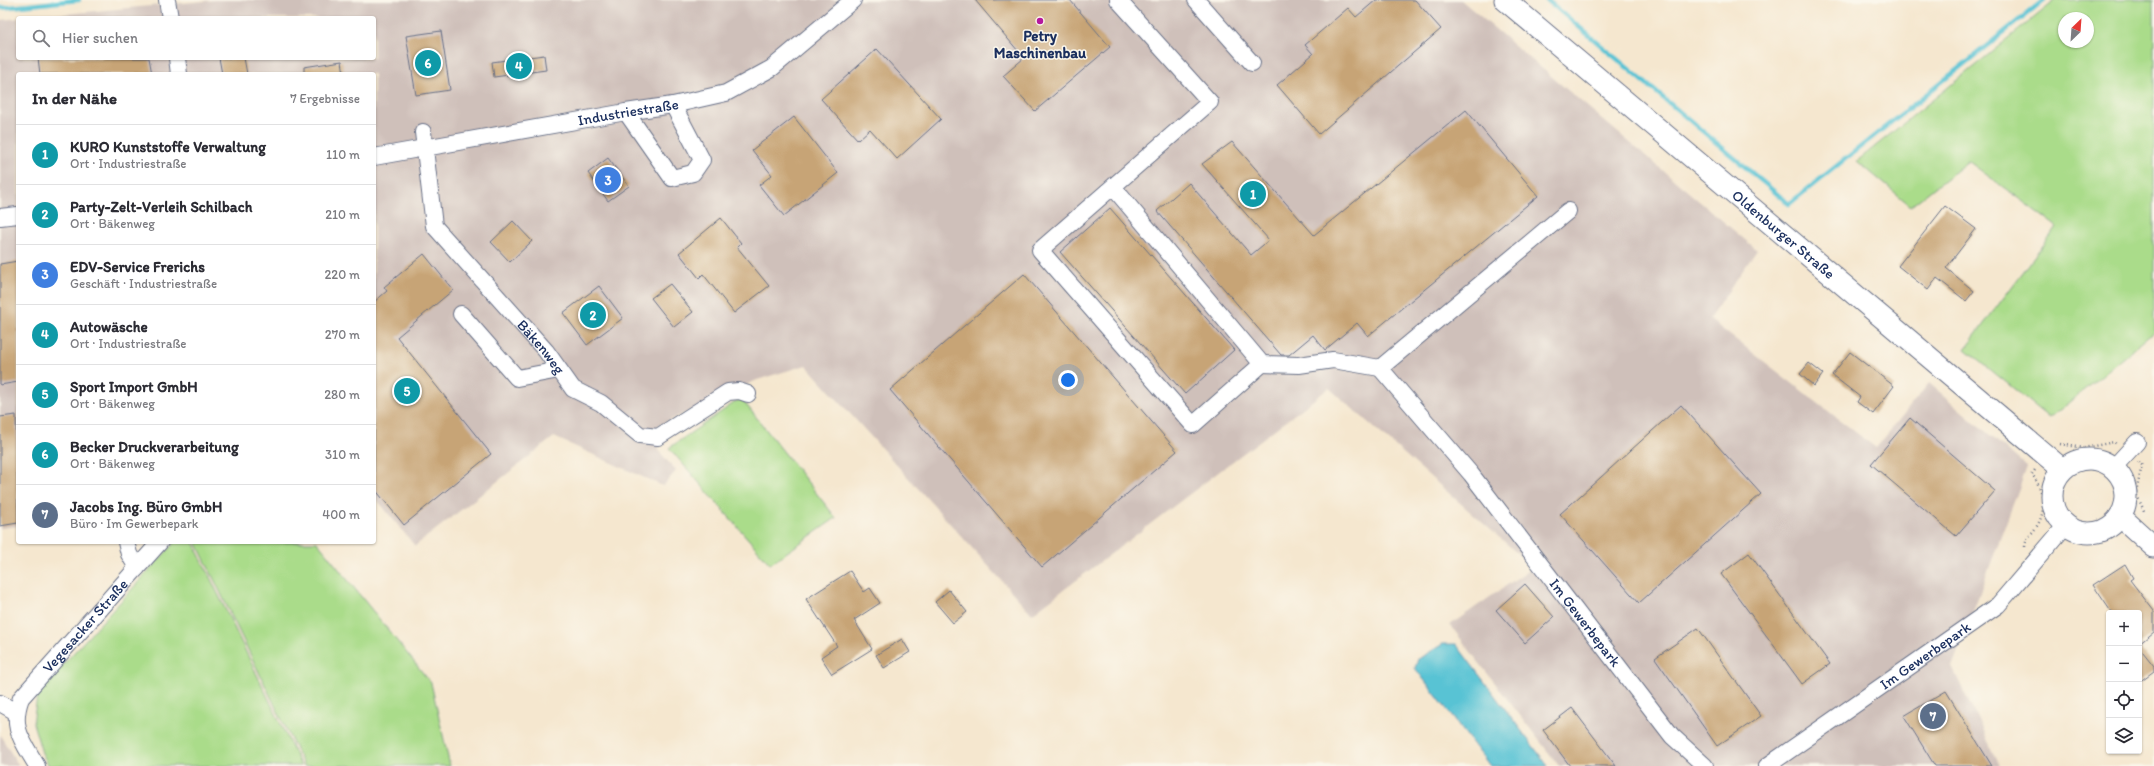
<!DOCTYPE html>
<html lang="de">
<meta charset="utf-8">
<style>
body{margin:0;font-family:Itim,sans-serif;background:#f2f2f3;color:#2b2b33}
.controls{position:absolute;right:12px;bottom:12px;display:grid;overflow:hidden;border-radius:4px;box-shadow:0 1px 3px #0004}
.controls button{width:36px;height:36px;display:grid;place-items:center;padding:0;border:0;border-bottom:1px solid #e1e1e2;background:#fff;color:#2b2b33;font:20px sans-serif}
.compass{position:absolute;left:2058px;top:12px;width:36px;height:36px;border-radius:50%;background:#fff;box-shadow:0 1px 3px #0004;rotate:25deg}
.you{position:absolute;left:1068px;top:380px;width:14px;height:14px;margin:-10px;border:3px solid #fff;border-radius:50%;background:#1a73e8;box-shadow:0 0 0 6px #1a73e833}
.badge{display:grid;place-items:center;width:26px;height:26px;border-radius:50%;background:#db2777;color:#fff;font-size:13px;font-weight:700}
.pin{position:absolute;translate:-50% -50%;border:2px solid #fff;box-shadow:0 1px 4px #0006}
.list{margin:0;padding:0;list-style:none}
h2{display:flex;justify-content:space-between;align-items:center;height:52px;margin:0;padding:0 16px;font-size:17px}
h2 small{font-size:13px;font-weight:400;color:#7c7c81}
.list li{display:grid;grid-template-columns:26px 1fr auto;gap:12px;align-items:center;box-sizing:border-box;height:60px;padding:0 16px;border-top:1px solid #e1e1e2}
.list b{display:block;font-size:15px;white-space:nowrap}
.list p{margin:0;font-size:13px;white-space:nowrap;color:#7c7c81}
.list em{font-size:13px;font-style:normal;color:#7c7c81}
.icon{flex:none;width:22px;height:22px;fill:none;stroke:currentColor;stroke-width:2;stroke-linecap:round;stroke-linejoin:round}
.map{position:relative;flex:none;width:2154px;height:766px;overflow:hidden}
.search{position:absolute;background:#fff;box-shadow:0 1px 3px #0004;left:16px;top:16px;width:360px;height:44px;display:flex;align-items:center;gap:10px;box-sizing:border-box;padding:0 14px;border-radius:4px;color:#7c7c81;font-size:15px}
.panel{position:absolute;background:#fff;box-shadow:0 1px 3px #0004;left:16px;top:72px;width:360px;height:472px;border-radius:4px}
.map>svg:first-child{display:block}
.industrial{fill:#cfc0ba;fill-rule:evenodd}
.green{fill:#aadc8a;stroke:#628674;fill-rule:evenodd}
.water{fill:#59c3d4;stroke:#3a7999}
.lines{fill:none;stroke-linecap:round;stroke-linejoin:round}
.stream{stroke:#59c3d4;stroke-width:4.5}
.building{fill:#c7a476}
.minor-casing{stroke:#676f86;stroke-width:18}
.major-casing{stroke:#676f86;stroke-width:23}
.path{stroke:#676f86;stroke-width:2.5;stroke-dasharray:1 3;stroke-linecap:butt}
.minor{stroke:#fff;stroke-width:16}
.major{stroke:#fff;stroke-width:21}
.poi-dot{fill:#b5179e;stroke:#fbf7ec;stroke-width:1.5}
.labels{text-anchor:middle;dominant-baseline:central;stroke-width:3;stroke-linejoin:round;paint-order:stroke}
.poi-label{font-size:15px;font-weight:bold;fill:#1b2f5e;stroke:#fbf7ec}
.street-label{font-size:15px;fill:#1b2f5e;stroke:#fbf7ec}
</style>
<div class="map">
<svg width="2154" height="766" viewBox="0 0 2154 766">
<rect width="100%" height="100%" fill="#fbf7ec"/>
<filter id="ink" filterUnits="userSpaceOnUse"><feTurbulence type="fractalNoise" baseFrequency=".025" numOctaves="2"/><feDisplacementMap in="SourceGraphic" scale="8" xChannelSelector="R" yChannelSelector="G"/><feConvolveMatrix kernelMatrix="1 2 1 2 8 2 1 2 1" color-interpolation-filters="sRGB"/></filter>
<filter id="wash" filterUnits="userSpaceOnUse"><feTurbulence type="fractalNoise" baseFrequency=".012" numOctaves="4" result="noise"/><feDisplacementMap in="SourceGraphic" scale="16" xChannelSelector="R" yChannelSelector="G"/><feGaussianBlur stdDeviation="0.9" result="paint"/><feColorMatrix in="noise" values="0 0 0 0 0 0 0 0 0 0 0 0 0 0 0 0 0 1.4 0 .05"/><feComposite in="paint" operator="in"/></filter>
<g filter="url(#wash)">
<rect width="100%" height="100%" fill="#f5e7cf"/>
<path class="industrial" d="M215 0H1461L1757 250 1709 319 1876 448 1929 383 2027 467 1952 667 2000 766H1559L1450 625 1533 567 1329 388 1032 614 806 365 757 380 657 426 659 451 676 471 663 486 554 437 415 546 374 496V74H18V526L0 528V20ZM18 18H374V58H18Z
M0 735 19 766H0Z"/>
<path class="green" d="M2056 0H2154V332L2050 418 1965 349 2057 227 1968 161 1911 206 1857 161ZM2064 18H2088V42H2064Z
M741 398 836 518 770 564 669 448Z
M175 542H193L301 766H49L42 753 33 723 37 697 57 671Z
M196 542H317L431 683 450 766H304Z"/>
<path class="water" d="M1443 644H1456L1548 766H1490L1415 668 1418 659Z"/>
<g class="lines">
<path class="stream" d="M1547 0 1789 204 2044 0
M0 8 79 0"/>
</g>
<g id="blocks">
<path class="building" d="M975 0H1070L1110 47 1035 111 1003 76 1024 58Z
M1376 0H1415L1441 29 1319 134 1277 85 1313 54 1305 45 1348 8 1356 17Z
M441 31 450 90 416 95 406 36Z
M877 49 941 119 897 159 870 129 858 140 821 99Z
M544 55 546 70 494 77 492 62Z
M38 58H149L152 74H40Z
M219 58H244L247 74H222Z
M342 61 344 74H304V67Z
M1466 110 1538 196 1368 336 1357 323 1325 350 1313 335 1289 355H1281L1157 211 1189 183 1251 255 1269 240 1202 164 1232 142 1314 235Z
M794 117 838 173 784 216 759 185 772 175 752 150Z
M608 158 629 186 608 201 588 173Z
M1945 206 1976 229 1946 268 1974 291 1966 301 1937 278 1928 290 1898 266Z
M1110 208 1234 350 1185 394 1060 252Z
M721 218 741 243 737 247 769 286 734 313 703 274 699 278 679 253Z
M513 221 532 241 510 262 491 242Z
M424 254 453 290 397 337 491 454 404 525 374 488V302L387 291 384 287Z
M18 261V382L0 385V264Z
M1024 274 1177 451 1042 567 890 390Z
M670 284 693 312 674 327 651 298Z
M599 286 623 318 587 345 563 313Z
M1850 352 1894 386 1873 414 1857 402 1860 397 1832 375Z
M1809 363 1823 374 1814 386 1800 374Z
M1681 405 1761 494 1639 603 1560 514Z
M16 415 18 523 0 526V417Z
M1910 418 1995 491 1956 536 1871 464Z
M1749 553 1830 664 1802 684 1721 574Z
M2125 564 2133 578 2130 580 2154 611V632L2139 644V613H2112L2093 585Z
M850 571 864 592 870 588 880 603 854 620 872 649 832 674 821 657 837 646 806 599Z
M1525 584 1554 617 1525 643 1496 610Z
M949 590 967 612 953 623 935 602Z
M1698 628 1761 716 1717 746 1655 658Z
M902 639 910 652 884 668 876 655Z
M2139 647 2154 666V671L2139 682Z
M1946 691 1992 766H1935L1904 716Z
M1572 708 1616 766H1570L1543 730Z"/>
</g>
</g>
<g filter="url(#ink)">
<use href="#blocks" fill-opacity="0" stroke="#676f86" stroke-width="1"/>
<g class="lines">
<g class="minor-casing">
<g id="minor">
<path d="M167 0 170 18"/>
<path d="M1196 0 1252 63"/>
<path d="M177 58 179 74"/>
<path d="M626 112 672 178 693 173 702 160 673 105"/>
<path id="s1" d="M423 132 434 226 546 351 573 389 601 403 640 435 658 437 728 392 739 391 748 394"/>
<path id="s2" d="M374 157 626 112 673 105 726 93 772 68 853 0"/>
<path d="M1113 187 1262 364 1193 425 1040 250 1210 102 1118 0"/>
<path id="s3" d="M1568 211 1380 368 1471 474 1672 736 1705 766"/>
<path d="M0 217 18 215"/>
<path d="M461 314 517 378 559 370"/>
<path d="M1262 364 1299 365 1333 360 1380 368"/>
<path d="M2114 467 2137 442"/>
<path d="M126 542 129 554 137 568"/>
<path d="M0 703 16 712"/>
<path id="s4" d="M37 766C22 740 10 728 21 698L160 542"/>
<path id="s5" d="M1767 766 1998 605 2066 525"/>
</g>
</g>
<g class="major-casing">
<g id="major">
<path id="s6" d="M1505 0 2062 469"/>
<circle cx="2089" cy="496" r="37"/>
<path d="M2120 516 2154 547"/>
</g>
</g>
<path class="path" d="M2060 444 2084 448 2114 442 2116 444
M2138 462 2142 465 2136 493 2145 513
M2025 547C2026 537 2032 534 2037 526 2048 507 2043 490 2032 474L2035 470"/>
<use href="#minor" class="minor"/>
<use href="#major" class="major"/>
</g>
</g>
<circle class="poi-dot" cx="1040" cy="21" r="4"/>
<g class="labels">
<g class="poi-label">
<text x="1040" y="36">Petry<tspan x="1040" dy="17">Maschinenbau</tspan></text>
</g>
<g class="street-label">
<text stroke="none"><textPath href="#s2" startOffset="258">Industriestraße</textPath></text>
<text stroke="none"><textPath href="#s6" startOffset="364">Oldenburger Straße</textPath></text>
<text stroke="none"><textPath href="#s1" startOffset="256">Bäkenweg</textPath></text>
<text stroke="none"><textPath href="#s3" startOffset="572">Im Gewerbepark</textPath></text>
<text stroke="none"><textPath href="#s4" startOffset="170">Vegesacker Straße</textPath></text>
<text stroke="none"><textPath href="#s5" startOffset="193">Im Gewerbepark</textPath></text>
</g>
</g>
</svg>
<div class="controls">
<button>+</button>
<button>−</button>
<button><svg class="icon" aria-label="locate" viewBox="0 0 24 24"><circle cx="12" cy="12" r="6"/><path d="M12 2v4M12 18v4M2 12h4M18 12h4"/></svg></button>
<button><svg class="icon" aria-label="layers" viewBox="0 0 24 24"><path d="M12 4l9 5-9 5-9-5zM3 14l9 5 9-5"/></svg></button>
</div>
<svg class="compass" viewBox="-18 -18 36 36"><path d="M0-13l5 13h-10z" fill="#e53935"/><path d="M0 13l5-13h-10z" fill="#7c7c81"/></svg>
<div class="you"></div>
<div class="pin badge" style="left:1253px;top:194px;background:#0f9aa8">1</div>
<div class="pin badge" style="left:593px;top:315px;background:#0f9aa8">2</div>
<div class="pin badge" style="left:608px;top:180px;background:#3f7fe0">3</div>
<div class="pin badge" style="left:519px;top:66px;background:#0f9aa8">4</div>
<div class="pin badge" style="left:407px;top:391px;background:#0f9aa8">5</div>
<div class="pin badge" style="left:428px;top:63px;background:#0f9aa8">6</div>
<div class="pin badge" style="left:1933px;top:716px;background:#5c6f8a">7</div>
<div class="search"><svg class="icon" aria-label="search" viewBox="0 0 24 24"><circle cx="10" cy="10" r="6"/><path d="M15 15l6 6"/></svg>Hier suchen</div>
<section class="panel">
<h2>In der Nähe<small>7 Ergebnisse</small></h2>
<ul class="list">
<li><span class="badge" style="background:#0f9aa8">1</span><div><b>KURO Kunststoffe Verwaltung</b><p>Ort · Industriestraße</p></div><em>110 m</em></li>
<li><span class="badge" style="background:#0f9aa8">2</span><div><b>Party-Zelt-Verleih Schilbach</b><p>Ort · Bäkenweg</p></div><em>210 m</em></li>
<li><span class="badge" style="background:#3f7fe0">3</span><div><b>EDV-Service Frerichs</b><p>Geschäft · Industriestraße</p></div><em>220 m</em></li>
<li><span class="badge" style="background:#0f9aa8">4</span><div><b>Autowäsche</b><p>Ort · Industriestraße</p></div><em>270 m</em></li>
<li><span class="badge" style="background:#0f9aa8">5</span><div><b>Sport Import GmbH</b><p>Ort · Bäkenweg</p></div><em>280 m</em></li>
<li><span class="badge" style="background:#0f9aa8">6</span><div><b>Becker Druckverarbeitung</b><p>Ort · Bäkenweg</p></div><em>310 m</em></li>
<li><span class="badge" style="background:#5c6f8a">7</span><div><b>Jacobs Ing. Büro GmbH</b><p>Büro · Im Gewerbepark</p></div><em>400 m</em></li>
</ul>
</section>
</div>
